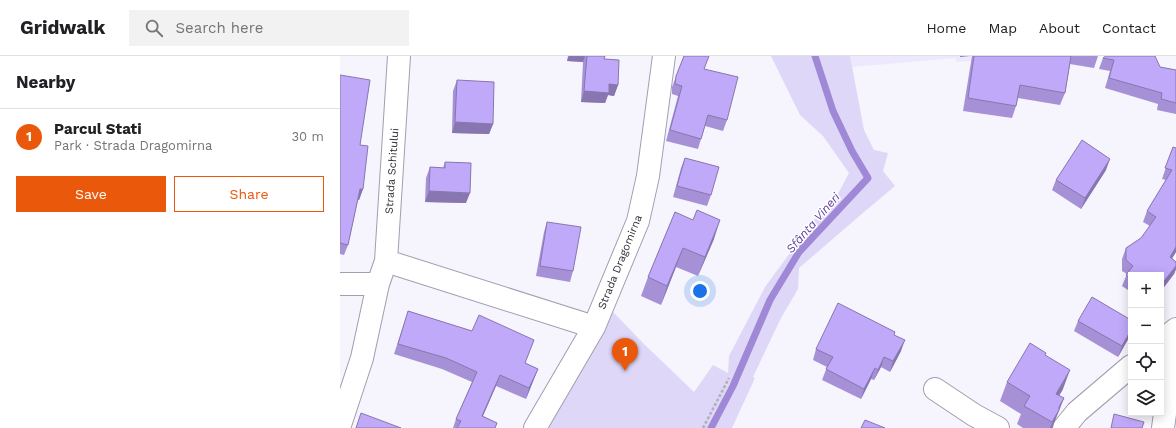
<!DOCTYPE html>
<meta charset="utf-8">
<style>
body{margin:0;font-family:"Work Sans",sans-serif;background:#f2f2f2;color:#202124}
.controls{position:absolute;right:12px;bottom:12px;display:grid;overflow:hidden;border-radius:0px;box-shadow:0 2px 10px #0003}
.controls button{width:36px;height:36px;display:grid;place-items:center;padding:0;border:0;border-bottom:1px solid #e0e0e0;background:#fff;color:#202124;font:20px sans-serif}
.you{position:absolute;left:360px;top:235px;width:14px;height:14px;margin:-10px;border:3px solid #fff;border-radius:50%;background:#1a73e8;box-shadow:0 0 0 6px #1a73e833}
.badge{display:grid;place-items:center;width:26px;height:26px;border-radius:50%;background:#ea580c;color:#fff;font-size:13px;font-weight:700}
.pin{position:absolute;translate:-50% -33px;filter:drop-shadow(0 1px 2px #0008)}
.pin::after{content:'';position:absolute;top:21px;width:14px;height:12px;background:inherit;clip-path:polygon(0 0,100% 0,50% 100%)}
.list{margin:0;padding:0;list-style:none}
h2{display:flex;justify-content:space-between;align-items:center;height:52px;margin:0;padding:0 16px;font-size:17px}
h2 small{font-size:13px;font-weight:400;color:#757577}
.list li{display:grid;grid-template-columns:26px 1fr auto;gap:12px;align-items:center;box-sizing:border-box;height:56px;padding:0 16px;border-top:1px solid #e0e0e0}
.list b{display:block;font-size:15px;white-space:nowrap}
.list p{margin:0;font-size:13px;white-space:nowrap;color:#757577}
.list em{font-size:13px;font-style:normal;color:#757577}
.actions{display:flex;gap:8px;padding:12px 16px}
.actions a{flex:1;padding:9px 0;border:1px solid #ea580c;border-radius:0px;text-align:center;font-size:14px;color:#ea580c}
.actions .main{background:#ea580c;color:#fff}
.icon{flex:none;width:22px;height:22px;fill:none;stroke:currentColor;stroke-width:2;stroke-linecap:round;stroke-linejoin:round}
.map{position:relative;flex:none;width:836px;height:372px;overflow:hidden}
header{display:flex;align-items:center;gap:24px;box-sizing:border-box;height:56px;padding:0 20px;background:#fff;border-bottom:1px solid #e0e0e0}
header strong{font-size:19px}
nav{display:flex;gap:22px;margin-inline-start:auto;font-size:14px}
.search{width:280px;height:36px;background:#f2f2f2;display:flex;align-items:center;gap:10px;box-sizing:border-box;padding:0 14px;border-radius:0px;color:#757577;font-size:15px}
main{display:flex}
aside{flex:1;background:#fff}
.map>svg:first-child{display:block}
.built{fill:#ede8fe}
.green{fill:#dfd7f7}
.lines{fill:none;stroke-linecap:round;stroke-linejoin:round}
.stream{stroke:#9f88d6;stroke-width:7}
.minor-casing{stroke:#a29db0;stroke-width:24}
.path{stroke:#b2b0b8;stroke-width:2.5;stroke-dasharray:3 2;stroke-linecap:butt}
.minor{stroke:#fff;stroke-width:22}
.wall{fill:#a691d7}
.shaded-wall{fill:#8776af}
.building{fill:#c1a9fa;stroke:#8776af}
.labels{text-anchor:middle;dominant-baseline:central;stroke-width:3;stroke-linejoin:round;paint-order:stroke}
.street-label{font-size:11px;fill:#333139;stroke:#fff}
.water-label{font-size:12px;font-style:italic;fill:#62409d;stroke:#fff}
</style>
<header>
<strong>Gridwalk</strong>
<div class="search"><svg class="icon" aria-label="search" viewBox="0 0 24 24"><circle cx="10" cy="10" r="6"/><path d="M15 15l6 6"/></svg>Search here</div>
<nav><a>Home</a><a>Map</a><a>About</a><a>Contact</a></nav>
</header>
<main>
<aside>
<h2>Nearby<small></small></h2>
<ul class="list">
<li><span class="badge">1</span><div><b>Parcul Stati</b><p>Park · Strada Dragomirna</p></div><em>30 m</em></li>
</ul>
<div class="actions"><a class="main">Save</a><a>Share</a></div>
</aside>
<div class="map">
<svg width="836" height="372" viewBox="0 0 836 372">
<rect width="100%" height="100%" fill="#f6f4fc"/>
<path class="built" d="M510 0H756L754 12 728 8 720 49 679 42 686 1 617 6 615 2 512 11Z"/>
<path class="green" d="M431 0H510L524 74 534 94 548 97 543 115 555 130 524 156 459 212 458 233 441 262 413 321 415 322 392 372H205L253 288 273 256 304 288 354 336 373 309 388 317 389 300 425 231 475 163 490 153 509 117 483 80 460 59Z"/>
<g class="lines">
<path class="stream" d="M371 372 393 330 430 244 459 196 528 122 512 95 493 55 475 0"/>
<g class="minor-casing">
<path id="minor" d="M46 205 254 271
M0 228H38
M821 285 836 273
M595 333 634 359 658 372
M0 369 22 302 38 228 46 205 59 0
M195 372 254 271 298 165 308 120 324 0
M724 372 737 356 791 310
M823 372 830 321 836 292"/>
</g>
<path class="path" d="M363 372 389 322"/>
<use href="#minor" class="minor"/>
</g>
<path class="wall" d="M222 0H265L264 3 278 29 274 40 268 39 265 47 241 46 243 6 227 5 228 0Z
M344 0 364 13 387 64 383 75 365 70 361 83 358 93 326 85 338 40 332 38V31Z
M632 0H758L754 12 730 8 725 37 720 49 678 42 676 50 672 62 623 55Z
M763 2 820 11 836 14V58L817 54 818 48 765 32 770 15 759 13Z
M0 19 20 89 23 133 19 144 18 143 8 189 4 199 0 198Z
M117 24 153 68 149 78 112 77 113 35Z
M833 91 836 92V196L832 202 836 206V213L834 218 821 235V219H791V236L782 230 787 218 782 215V203L786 192 801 182 810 170 803 166 807 155 826 124 822 123Z
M345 102 371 139 367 150 333 141 341 112Z
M105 106 126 147 85 146 86 122 90 111 103 112Z
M766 114 741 153 712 134 716 124Z
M335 156 374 183 358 220 336 211 321 249 301 240 308 221Z
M207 166 233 215 230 226 196 220 204 176Z
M68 255 132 275 194 284 185 307 198 313 186 343 156 330 143 360 157 367 155 372H113L116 363 132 326 102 313 54 298Z
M791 264V278L778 301 734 275 738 265Z
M554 279 561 295 550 316 541 311 534 324 531 323 521 343 482 324 487 311 473 304 476 293Z
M705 299 723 333 719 340 724 342 712 372H683L677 368 681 358 660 345 667 326Z"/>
<path class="shaded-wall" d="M229 0H245L243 6 227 5Z
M620 0H630L620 1Z
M269 28 278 29 274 40 268 39 265 47 241 46 244 35Z
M115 66 153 68 149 78 112 77Z
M770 103 766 114 741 153 745 142Z
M20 133H23L19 144 16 143Z
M89 135 130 137 126 147 85 146Z
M380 164 374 183 358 220 365 201Z
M836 191V196L826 212 830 201Z
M343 192 336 211 321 249 327 230Z
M836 210V213L834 218 821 235V229Z
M791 274V278L778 301 782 290Z
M565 284 561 295 550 316 553 305Z
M544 301 541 311 534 324 538 314Z
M535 312 531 323 521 343 524 333Z
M198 313 186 343 189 332Z
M730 314 723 333 709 356 716 338Z
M160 319 156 330 138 371 142 360Z
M724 342 712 372H710L719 351Z"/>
<path class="building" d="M247 0H265L264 3 279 4 278 29 269 28V37L244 35Z
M344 0H369L364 13 398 21 387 64 368 59 361 83 330 74 342 30 335 28 336 20Z
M634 0H731L725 37 680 29 676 50 628 42Z
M766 0H815L820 11 836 14V47L821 43 822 37 769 22 774 4 763 2Z
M0 19 30 24 20 89 28 90 23 133H20L8 189 0 187Z
M117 24 154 26 153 68 115 66Z
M742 84 770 103 745 142 716 124Z
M833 91 836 92V191L830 201 836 206V210L821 229V219H791V223L786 219 793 210 786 204V192L801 182 816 161 807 155 832 114 825 112Z
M345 102 379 111 371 139 337 130Z
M105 106 131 107 130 137 89 135 90 111 105 112Z
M357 154 380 164 365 201 343 192 327 230 308 221 335 156 353 164Z
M207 166 241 171 233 215 200 210Z
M752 241 791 264V274L782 290 738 265Z
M498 247 555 276 554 279 565 284 553 305 544 301 538 314 535 312 524 333 486 313 493 301 476 293Z
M68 255 132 275 139 259 194 284 185 307 198 313 189 332 160 319 142 360 157 367 155 372H117L121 365 116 363 137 316 106 302 58 288Z
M690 287 706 297 705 299 730 314 716 338 724 342 719 351V354L712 366 684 350 690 340 667 326Z
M21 357 61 372H16Z
M774 358 804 366 802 372H771Z
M525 364 545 372H521Z"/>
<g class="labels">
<g class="street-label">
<text transform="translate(52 115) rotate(-86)">Strada Schitului</text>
<text transform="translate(280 206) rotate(-68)">Strada Dragomirna</text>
</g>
<g class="water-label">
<text transform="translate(473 167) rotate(-49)">Sfânta Vineri</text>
</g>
</g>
</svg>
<div class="controls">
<button>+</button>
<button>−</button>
<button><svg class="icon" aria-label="locate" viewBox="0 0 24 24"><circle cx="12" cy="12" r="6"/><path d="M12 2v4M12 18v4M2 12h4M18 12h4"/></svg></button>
<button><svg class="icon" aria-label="layers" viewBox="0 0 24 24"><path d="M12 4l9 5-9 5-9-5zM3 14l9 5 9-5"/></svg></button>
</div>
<div class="you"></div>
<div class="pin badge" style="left:285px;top:315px">1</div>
</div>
</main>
